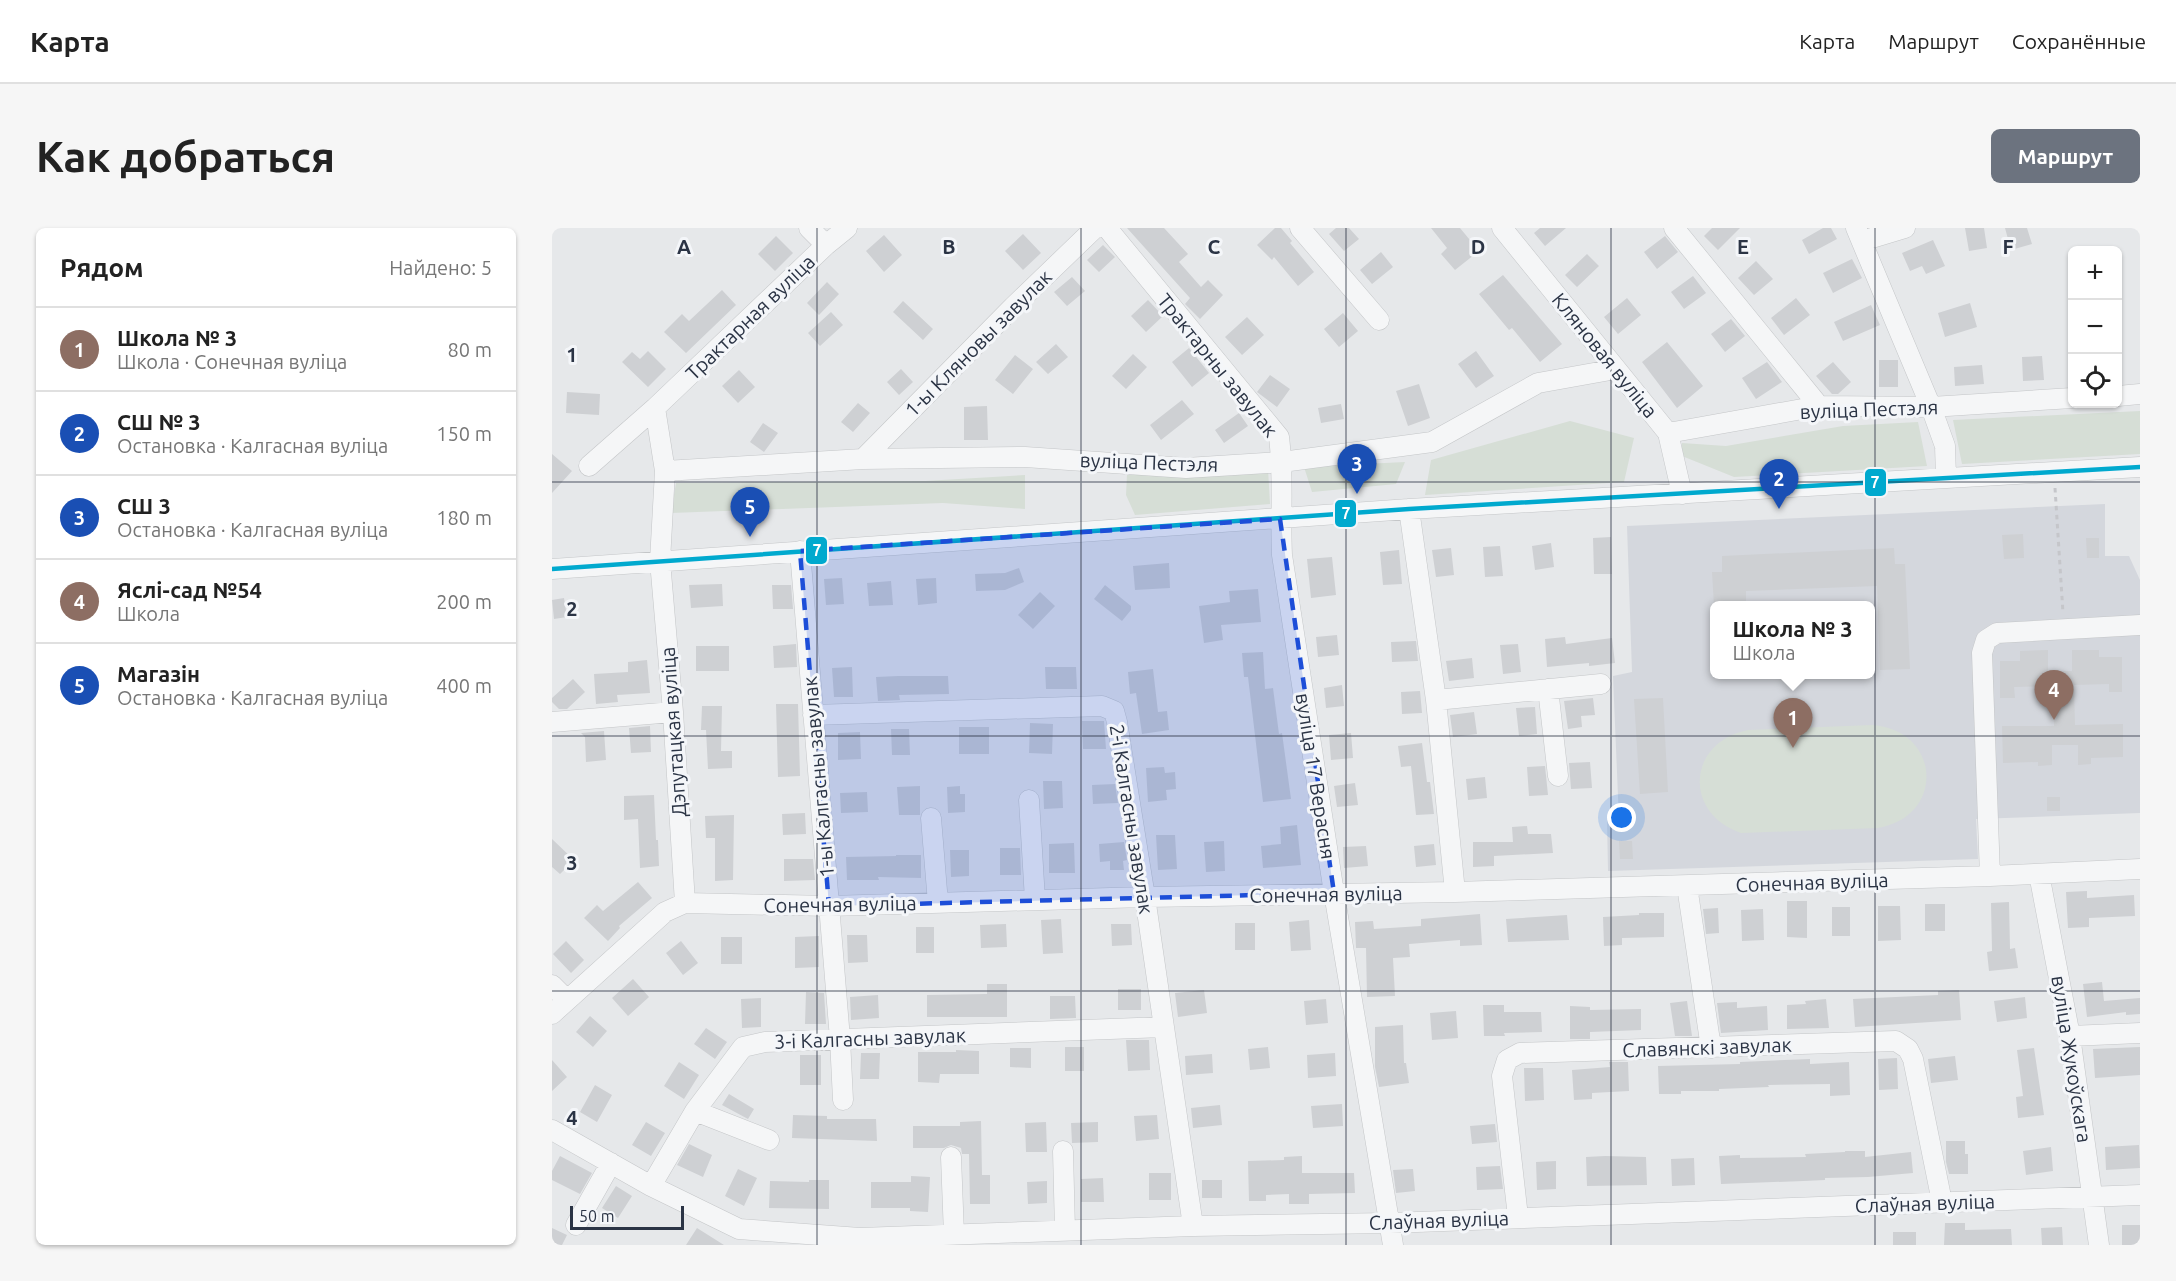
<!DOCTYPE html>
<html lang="ru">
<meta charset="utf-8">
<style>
body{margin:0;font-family:Ubuntu,sans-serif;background:#f6f6f6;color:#222}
.controls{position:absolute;right:18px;top:18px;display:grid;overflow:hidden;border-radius:9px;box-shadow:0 2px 4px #0004}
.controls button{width:54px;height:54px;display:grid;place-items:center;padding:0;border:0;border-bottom:2px solid #e0e0e0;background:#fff;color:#222;font:30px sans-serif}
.scale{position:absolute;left:18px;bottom:15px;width:114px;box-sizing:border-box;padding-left:6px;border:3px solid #2b3445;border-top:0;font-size:16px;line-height:21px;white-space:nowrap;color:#2b3445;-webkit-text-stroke:4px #f4f6f9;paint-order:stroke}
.you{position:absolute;left:1070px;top:590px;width:21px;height:21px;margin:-15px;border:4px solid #fff;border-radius:50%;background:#1a73e8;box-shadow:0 0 0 9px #1a73e833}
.badge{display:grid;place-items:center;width:39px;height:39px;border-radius:50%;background:#6c737f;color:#fff;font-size:20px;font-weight:700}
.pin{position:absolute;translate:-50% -50px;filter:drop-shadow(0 2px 3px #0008)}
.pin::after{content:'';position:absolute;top:32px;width:21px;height:18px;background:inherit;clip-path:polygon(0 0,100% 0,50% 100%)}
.popup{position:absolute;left:1158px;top:373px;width:165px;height:78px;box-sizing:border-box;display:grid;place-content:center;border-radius:9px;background:#fff;filter:drop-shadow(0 2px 4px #0005);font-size:20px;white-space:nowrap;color:#767676}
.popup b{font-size:22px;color:#222}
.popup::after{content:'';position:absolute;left:50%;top:100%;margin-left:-12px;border:12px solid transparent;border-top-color:#fff}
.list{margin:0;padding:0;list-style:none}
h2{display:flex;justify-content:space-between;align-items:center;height:78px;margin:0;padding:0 24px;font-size:26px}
h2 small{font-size:20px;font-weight:400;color:#767676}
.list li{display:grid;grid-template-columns:39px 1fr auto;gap:18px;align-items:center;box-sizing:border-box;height:84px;padding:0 24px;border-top:2px solid #e0e0e0}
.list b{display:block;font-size:22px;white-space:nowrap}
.list p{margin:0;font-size:20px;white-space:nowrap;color:#767676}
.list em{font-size:20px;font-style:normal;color:#767676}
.icon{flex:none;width:33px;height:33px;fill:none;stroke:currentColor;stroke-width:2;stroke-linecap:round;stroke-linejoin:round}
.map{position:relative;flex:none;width:1588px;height:1017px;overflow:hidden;border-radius:9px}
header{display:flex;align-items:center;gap:36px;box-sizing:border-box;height:84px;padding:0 30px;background:#fff;border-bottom:2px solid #e0e0e0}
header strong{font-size:28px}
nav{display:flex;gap:33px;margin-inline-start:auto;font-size:21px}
.intro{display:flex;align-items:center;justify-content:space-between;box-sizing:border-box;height:144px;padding:0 36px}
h1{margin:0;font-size:42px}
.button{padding:15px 27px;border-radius:9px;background:#6c737f;color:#fff;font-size:21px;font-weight:700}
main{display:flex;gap:36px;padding:0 36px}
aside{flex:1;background:#fff;border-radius:9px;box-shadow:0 2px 4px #0004}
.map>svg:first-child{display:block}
.built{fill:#d4d7dd;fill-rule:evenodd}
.green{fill:#d6ded6}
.building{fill:#ced0d3}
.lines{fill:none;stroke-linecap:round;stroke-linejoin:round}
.minor-casing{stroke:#c4c6c8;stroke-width:21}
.path{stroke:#c5c6ca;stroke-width:3;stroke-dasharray:4.5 4.5;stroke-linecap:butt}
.minor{stroke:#f5f6f7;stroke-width:20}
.bus-1-casing{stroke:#f4f6f9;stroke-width:9}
.bus-1{stroke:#00a9ce;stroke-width:4.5}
.marked{fill:#1d4ed8;fill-opacity:0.2;stroke:#1d4ed8;stroke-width:4.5;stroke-dasharray:12 8;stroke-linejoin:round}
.grid{fill:none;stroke:#2b3445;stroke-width:1.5;stroke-opacity:0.55}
.labels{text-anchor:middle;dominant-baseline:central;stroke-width:6;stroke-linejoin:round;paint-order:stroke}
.street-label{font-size:20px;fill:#2b3445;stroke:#f4f6f9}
.grid-label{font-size:20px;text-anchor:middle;font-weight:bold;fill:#2b3445;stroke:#f4f6f9;stroke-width:6;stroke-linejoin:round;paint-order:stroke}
.line-badge{stroke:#f4f6f9;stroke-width:2}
.badge-label{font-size:16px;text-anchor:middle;font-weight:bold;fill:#fff}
</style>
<header>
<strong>Карта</strong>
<nav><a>Карта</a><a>Маршрут</a><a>Сохранённые</a></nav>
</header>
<div class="intro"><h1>Как добраться</h1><a class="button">Маршрут</a></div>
<main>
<aside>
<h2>Рядом<small>Найдено: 5</small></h2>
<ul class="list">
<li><span class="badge" style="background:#8d6e63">1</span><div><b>Школа № 3</b><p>Школа · Сонечная вуліца</p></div><em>80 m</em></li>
<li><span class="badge" style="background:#1a4fb4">2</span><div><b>СШ № 3</b><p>Остановка · Калгасная вуліца</p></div><em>150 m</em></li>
<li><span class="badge" style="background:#1a4fb4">3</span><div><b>СШ 3</b><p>Остановка · Калгасная вуліца</p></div><em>180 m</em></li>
<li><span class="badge" style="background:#8d6e63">4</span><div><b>Яслі-сад №54</b><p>Школа</p></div><em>200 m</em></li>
<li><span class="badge" style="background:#1a4fb4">5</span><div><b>Магазін</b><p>Остановка · Калгасная вуліца</p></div><em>400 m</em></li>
</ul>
</aside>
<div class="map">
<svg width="1588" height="1017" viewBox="0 0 1588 1017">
<rect width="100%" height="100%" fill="#e6e8ea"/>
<path class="built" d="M1553 276V328H1577L1588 352V585L1424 591 1426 631 1056 643 1055 592H1067L1061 448 1080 444 1075 298ZM1163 378H1319V446H1163Z"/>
<path class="green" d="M1588 183V226L1410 236 1401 192Z
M1018 193 1082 210 1072 254 873 267 879 232Z
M1366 194 1375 238 1182 249 1130 228V215L1174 218 1291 198Z
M853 234 844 256 760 264 752 239Z
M716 241 718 276 583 287 574 267 575 247Z
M473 247V281L391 275 119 285 124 255 373 253Z
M1320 497C1389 502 1394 588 1326 600L1189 605C1130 584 1136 514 1196 502Z"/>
<path class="building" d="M575 0H612L636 26 627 34 649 59 656 52 671 67 648 91 633 76 638 70Z
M723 0H729L740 13 738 15 762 44 746 58 722 29 720 32 705 17Z
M784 0H797L807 11 792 23 777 6Z
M879 0H908L927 23 903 42 889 26 895 20Z
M988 0H1014L993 18 982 5Z
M1160 0H1188L1166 22 1152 8Z
M1271 0H1279L1285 11 1257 26 1250 12Z
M1413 0H1432L1435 20 1417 23Z
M1453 0H1475L1480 16 1459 22Z
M471 6 489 25 471 42 453 23Z
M332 7 350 27 332 44 314 23Z
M224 8 241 25 223 43 206 26Z
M1113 8 1126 24 1105 41 1092 24Z
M1381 12 1393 38 1374 46 1370 38 1358 43 1350 25Z
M551 17 563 29 547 44 535 32Z
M829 24 841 39 820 56 808 42Z
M1035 26 1047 38 1025 59 1013 47Z
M1300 31 1310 50 1281 65 1271 45Z
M1204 33 1221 51 1202 67 1186 50Z
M951 47 1010 116 988 134 960 100 957 102 927 66Z
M1141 48 1154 65 1132 81 1119 64Z
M520 49 533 63 515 78 502 64Z
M275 54 287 66 267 87 255 75Z
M170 62 184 77 134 125 112 104 130 86 137 93Z
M1075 70 1089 87 1066 106 1052 89Z
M1244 70 1258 87 1232 107 1219 90Z
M596 72 611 88 594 104 579 88Z
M351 73 381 101 371 112 341 84Z
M1418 75 1425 99 1393 109 1386 85Z
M1319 77 1328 97 1291 113 1282 94Z
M279 84 291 97 268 118 256 105Z
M791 85 806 103 787 119 772 101Z
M695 89 712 107 690 127 673 109Z
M1179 91 1193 108 1173 124 1159 106Z
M1115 114 1151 158 1125 180 1090 134Z
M504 116 516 129 496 146 484 134Z
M637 120 657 145 640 159 620 134Z
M96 123 114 141 96 159 70 134 80 124 88 131Z
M924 123 942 148 924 160 906 136Z
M581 126 595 139 574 161 560 148Z
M463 127 481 141 461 166 443 152Z
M1490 128 1492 152 1471 153 1470 129Z
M1327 132H1346V159H1327Z
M1215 134 1230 154 1204 171 1190 150Z
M1281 134 1299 154 1286 166H1280L1264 148Z
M1430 137 1432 156 1403 158 1402 139Z
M349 141 361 154 347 167 335 154Z
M187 142 203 159 186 175 170 158Z
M718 147 738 161 725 179 705 164Z
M867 156 878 190 856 198 844 163Z
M15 164 48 166 47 187 14 185Z
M630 172 642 186 609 212 598 197Z
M306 175 318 185 301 204 289 194Z
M789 176 792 191 769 195 766 180Z
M435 178 436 212H412V179Z
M687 185 696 198 672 215 663 202Z
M211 195 226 205 212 224 198 214Z
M0 226 20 243 0 265Z
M1471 306 1472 330 1452 331 1450 307Z
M1059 309 1060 346H1042L1041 310Z
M1534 310H1547V330H1535Z
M999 315 1002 339 983 342 980 318Z
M948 318 951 348 933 349 931 319Z
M899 320 902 347 884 349 880 322Z
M1342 320 1343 336H1353L1358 441 1328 442 1325 358 1194 363V378H1162L1160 344H1170V328Z
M847 322 850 356 831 357 828 324Z
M780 329 784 367 759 370 755 331Z
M617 335 618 360 583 362 581 338Z
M467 340 472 354 453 362 424 363 423 346 453 345Z
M290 350 292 376 274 377 272 351Z
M384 350 385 375 366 377 364 351Z
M339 353 341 377 317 378 315 355Z
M170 356 171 378 139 380 137 357Z
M220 357H239L241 381H221Z
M553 357 579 378V382L570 393 542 371Z
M706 361 709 394 669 397 671 412 652 415 647 378 678 374 677 363Z
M488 364 503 378 481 401 466 387Z
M12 370 15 389 2 391 0 372Z
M785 407 787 427 766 429 764 409Z
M1013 409 1014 416 1060 410 1063 435 1037 438V435L995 439 993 411Z
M864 413 866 433 840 434 839 414Z
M244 416 245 439 222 440 221 418Z
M966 416 969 444 951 446 948 417Z
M144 418H177V443H144Z
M1496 422V443H1520V422H1547V429H1570V464H1557V456L1522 457 1523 497 1571 496V529L1539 530V536L1526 537V517H1500V537L1486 538V534L1451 535 1450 498H1502L1501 458 1462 459 1463 470H1448V433H1468V423Z
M711 424 713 461 721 460 727 506 730 505 739 571 711 574 696 449H692L690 425Z
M920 430 922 450 897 453 894 433Z
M95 432 98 465 65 467 66 474 44 476 42 446 76 444V434Z
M300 439 301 469H282L280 440Z
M493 439H524L525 461H494Z
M601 441 606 484 615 483 617 502 590 506 584 465 578 466 576 444Z
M346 448H396L397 466 347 467 348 472 326 473 324 449Z
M21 451 33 464 15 481H7L0 474V470Z
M790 457 792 478 774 480 772 460Z
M868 463 870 485 850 486 849 464Z
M1041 470 1043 487 1029 488 1030 499 1016 501 1012 473Z
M1111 470 1116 564 1088 566 1082 471Z
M224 476H246L248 548 226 549Z
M150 478H170L169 523H180V540L156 541 154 502H149Z
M983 479 985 506 967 508 964 480Z
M922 484 925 506 901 509 898 487Z
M530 493H552L554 521H531Z
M478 495 501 496 500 526 477 525Z
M98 498 99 524 79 525 77 500Z
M407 499H437V526H407Z
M339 501H357L358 527H340Z
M52 503 54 532 34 534 33 509 29 505Z
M308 504 309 531 286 532V505Z
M799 505 801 530 779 532 777 507Z
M870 515 875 554H878L882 586 864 587 859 538 849 539 846 518Z
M1038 534 1040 560 1019 561 1017 535Z
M993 538 996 567 977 568 975 539Z
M612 539 613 545 623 544 624 561 614 562 615 572 596 574 594 540Z
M933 549 935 570 916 572 914 551Z
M491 553H510L511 580 492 581Z
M803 555 806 577 785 579 782 558Z
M563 556 566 575 541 576 540 557Z
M368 558V587H347L345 559Z
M408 558V566H413V584L396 585 395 559Z
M315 564 316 584 289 585 288 565Z
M102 567 104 612H106L107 638 88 640 86 591 72 592V568Z
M1495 569H1508V583H1495Z
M253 585 254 606 231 607 230 586Z
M182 587 181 652 163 653V610H154L153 588Z
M745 597 749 637 711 640 709 618 729 616 728 599Z
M975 598 976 606H999L1001 625 942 628V638L921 639V614H961L960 599Z
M604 607H623L625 641 606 642Z
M0 611 22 632 8 646 0 639Z
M672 613 673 643 654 644 652 614Z
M1067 613H1080L1081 631H1068Z
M572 614 575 632 571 633 572 642H558V633L548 634 547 616Z
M522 615 523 645H497V616Z
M882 616 884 637 864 639 862 618Z
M814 618 816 638 792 640 791 619Z
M448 620H468L469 647H448Z
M398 622H417V648L399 649Z
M344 627H369V650L326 649 327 652H295L294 629 344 628Z
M232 631H261L263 652 232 653Z
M86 654 100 670 67 698 68 700 56 713 32 690 45 677 51 683Z
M1535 663V670L1582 667 1583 688 1537 690V699L1516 700 1514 664Z
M1235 673H1255V710L1235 709Z
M1457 674 1458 721 1463 720 1466 740 1437 743 1435 724 1440 723 1439 675Z
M1373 676H1393V703H1373Z
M1326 678H1348L1349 712 1326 713Z
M1280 679H1298V708H1280Z
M1166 680 1167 705 1154 706 1151 681Z
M1211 681 1212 712 1190 713 1189 682Z
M1087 685H1112V709L1070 710V717L1052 718 1051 689 1087 687Z
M928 686 930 717 908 718V712L857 716 858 729 841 730 843 768 815 769 814 720H804L803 694 821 693 822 701 869 698V691Z
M1015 687 1017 712 956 714 954 691Z
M509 691 511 725 491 726 489 692Z
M757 692 759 722 739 723 737 694Z
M683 695H703V722H683Z
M454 696 455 719 429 720 428 697Z
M559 696H579L580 717 560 718Z
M364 699H382V725H364Z
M295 707H315L316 734 296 735Z
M267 708V739L243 740V709Z
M169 709H190V736H169Z
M14 713 32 732 19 745 1 726Z
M129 713 146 735 131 747 114 725Z
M81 751 97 769 76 788 60 770Z
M1550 754 1552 773 1588 770V786L1574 787V784L1535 789 1531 756Z
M435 756H455V789H375V767L435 766Z
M566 761H589V782H566Z
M652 762 655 785 626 789 623 765Z
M1407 762 1409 792 1303 799 1301 771 1386 767V763Z
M254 764 272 765 274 796H253Z
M326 767 327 790 299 792 298 769Z
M498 768H523L524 790 498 791Z
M1473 769 1475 790 1445 794 1442 773Z
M209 770V799L190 800 189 771Z
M774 771 776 795 754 797 752 773Z
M1274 771 1277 800 1235 801V777L1254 776 1253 773Z
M1135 773 1140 808H1123L1118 775Z
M1185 774V780L1215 778 1216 802 1169 805 1165 775Z
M931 777H952V784H989L990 804 952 805 953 808H932Z
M1018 778 1038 779V782L1089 781V802L1038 804V811H1018Z
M904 783 906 810 880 812 878 785Z
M38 788 55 803 41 819 24 804Z
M851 797 852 835H854L857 855 827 859 823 839V799Z
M154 800 175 814 163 831 142 816Z
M574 812H597L598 842 576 843Z
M513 819H532V843H513Z
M716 819 718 840 698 842 696 821Z
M1588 819V847L1543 850 1541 821Z
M458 820H479V840L458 839Z
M1482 820 1492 887 1466 890 1464 869 1471 868 1465 822Z
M404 822 427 823V846H388L387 855 366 854V824H404Z
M309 825H328L327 851H308Z
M783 825 784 848 756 850 755 827Z
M660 826 661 845 634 847 633 828Z
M248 827H269V857H248Z
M1403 828 1406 852 1379 855 1376 831Z
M1345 830 1346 861 1327 862 1326 831Z
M1258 831V836L1297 834 1298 867 1278 868V856L1216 857 1217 859 1167 861V863H1129V866H1107L1106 838 1188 836V834Z
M0 832 15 849 0 863Z
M127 834 147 847 132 871 112 858Z
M1057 834H1076L1077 863 1040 865V871L1022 872 1020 842 1058 839Z
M972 840H991L992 872 973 873Z
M43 857 60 867 45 894 28 884Z
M177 866 202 881 196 891 170 877Z
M790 876 791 898 761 900 759 878Z
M668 877 670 897 641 900 639 880Z
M241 887 275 888V891H324L325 913 240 910Z
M605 887 607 911 584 913 582 888Z
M429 893 430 947H438V976H418L417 926H410L409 920 399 917 392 920H361V898H408V894Z
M94 894 113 905 99 928 80 917Z
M494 894 495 924H474L473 895Z
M546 894V914L520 915 519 895Z
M943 896 945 914 920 916 918 898Z
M1394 913H1413V926H1416V946H1397L1394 934Z
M137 916 160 927 151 949 125 937Z
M1587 917 1588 940 1554 942 1553 919Z
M1499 919 1501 943 1474 947 1471 923Z
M1293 923H1313V929L1359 924 1361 945 1316 949 1273 950V952L1252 953 1169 956 1167 928 1188 927V930L1254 929 1253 926 1293 924Z
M8 928 40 945 28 966 0 952V943Z
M750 928V945H802L803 965 757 966V976H737V966L714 967V973H697L696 933 732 932V929Z
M1053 928 1094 929 1095 957 1035 958 1034 929Z
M1142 930 1143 957 1120 958 1119 931Z
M1004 933V961L985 962 984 934Z
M948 938 951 961 925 962 924 939Z
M186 941 205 950 192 978 173 968Z
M861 941 863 963 844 965 841 942Z
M597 945H619V972H597Z
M359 948 378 949 376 984 358 983V980H319V954H359Z
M551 950 552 974H529V951Z
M257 952H277V981L217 980 218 953 257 954Z
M650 952H670V970H650Z
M495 953V975L476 976 475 954Z
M64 958 80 968 66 990 50 980Z
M1393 995H1413V1002L1459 1001 1460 1017H1392Z
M1570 997H1588V1017H1570Z
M1510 999 1511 1017H1490L1489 1000Z
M0 1000 15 1007 10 1017H0Z
M145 1000 172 1017H134Z
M1341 1004H1364V1017H1341Z"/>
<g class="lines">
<g class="minor-casing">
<path id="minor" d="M257 0 274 17
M555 0 727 209C732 248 728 288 730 327L782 665 841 1017
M748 0 827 92
M950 0 1116 205 1130 266
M1122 0 1267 178
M1304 0 1379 179 1393 218 1394 249
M1310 13 1353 0
M1566 168 1588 166
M103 180 113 243 108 333 121 484 133 675
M1116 205 1267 178 1379 179 1520 170
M311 231 461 79 543 0
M37 238 103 180 274 17 295 0
M113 243 311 231 473 229 634 240 730 234 880 214 986 155 1064 141
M857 281 884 472 903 664
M248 323 288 811 291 872
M0 341 857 281 1588 239
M996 461 1006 548
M884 472 1049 456
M261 487 550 478 562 483 565 494 593 669 641 998
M0 494 121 484
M477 572 483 672
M379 590 386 675
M1487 646 1518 808 1547 1017
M1438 648 1430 425 1434 412 1445 405 1588 397
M1135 658 1159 820
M0 757 15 772
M0 786 113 684 133 675 277 678 593 669 903 664 1438 648 1588 641
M1518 808 1588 805
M143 883 217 912
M0 902 99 958 187 1001 308 1010 641 998 838 995 1588 967
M511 923 513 1003
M399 929 402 1007
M99 958 143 883 191 819 213 814 612 799
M966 989 950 848 955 832 968 825 1344 813 1356 821 1361 831 1390 974
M24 997 59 935"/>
</g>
<path class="path" d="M1503 260 1511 385"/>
<use href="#minor" class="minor"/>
<g class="bus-1-casing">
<path id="bus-1" d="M0 341 857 281 1588 239"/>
</g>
<use href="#bus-1" class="bus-1"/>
</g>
<path class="marked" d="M728 291 782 665 277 678 248 323Z"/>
<path class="grid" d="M265 0V1017M529 0V1017M794 0V1017M1059 0V1017M1323 0V1017M0 254H1588M0 508H1588M0 763H1588"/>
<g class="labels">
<g class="street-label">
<text transform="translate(198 89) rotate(-44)">Трактарная вуліца</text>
<text transform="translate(426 115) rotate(-45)">1-ы Кляновы завулак</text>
<text transform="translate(1053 127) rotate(51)">Кляновая вуліца</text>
<text transform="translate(666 137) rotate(51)">Трактарны завулак</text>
<text transform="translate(1317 181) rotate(-2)">вуліца Пестэля</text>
<text transform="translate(597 234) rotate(2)">вуліца Пестэля</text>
<text transform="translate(121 504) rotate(-94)">Дэпутацкая вуліца</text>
<text transform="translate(764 548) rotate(81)">вуліца 17 Верасня</text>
<text transform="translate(266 549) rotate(-95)">1-ы Калгасны завулак</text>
<text transform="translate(580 591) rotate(81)">2-і Калгасны завулак</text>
<text transform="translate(1260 654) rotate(-2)">Сонечная вуліца</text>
<text transform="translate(774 666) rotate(-1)">Сонечная вуліца</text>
<text transform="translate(288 676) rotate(-1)">Сонечная вуліца</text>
<text transform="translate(318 810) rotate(-2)">3-і Калгасны завулак</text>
<text transform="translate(1155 819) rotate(-2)">Славянскі завулак</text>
<text transform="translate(1520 831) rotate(81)">вуліца Жукоўскага</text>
<text transform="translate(1373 975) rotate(-2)">Слаўная вуліца</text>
<text transform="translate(887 992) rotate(-2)">Слаўная вуліца</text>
</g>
</g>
<g class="grid-label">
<text x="132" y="26">A</text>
<text x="397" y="26">B</text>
<text x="662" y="26">C</text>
<text x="926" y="26">D</text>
<text x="1191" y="26">E</text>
<text x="1456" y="26">F</text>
<text x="20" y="134">1</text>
<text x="20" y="388">2</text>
<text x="20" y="642">3</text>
<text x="20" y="897">4</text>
</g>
<g class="line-badge">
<rect x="1312" y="240" width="23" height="29" rx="6" fill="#00a9ce"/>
<rect x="782" y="271" width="23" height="29" rx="6" fill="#00a9ce"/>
<rect x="253" y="308" width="23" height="29" rx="6" fill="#00a9ce"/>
</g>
<g class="badge-label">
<text x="1323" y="260">7</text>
<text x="794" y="291">7</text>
<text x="265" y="328">7</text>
</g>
</svg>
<div class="controls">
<button>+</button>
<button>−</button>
<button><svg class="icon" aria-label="locate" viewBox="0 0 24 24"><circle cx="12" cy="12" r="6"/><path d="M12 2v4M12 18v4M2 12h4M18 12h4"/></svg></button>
</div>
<div class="scale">50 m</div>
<div class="you"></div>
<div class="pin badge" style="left:1241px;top:520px;background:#8d6e63">1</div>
<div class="popup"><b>Школа № 3</b>Школа</div>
<div class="pin badge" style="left:1227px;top:281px;background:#1a4fb4">2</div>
<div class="pin badge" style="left:805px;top:266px;background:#1a4fb4">3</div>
<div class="pin badge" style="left:1502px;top:492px;background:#8d6e63">4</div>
<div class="pin badge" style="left:198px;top:309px;background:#1a4fb4">5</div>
</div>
</main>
